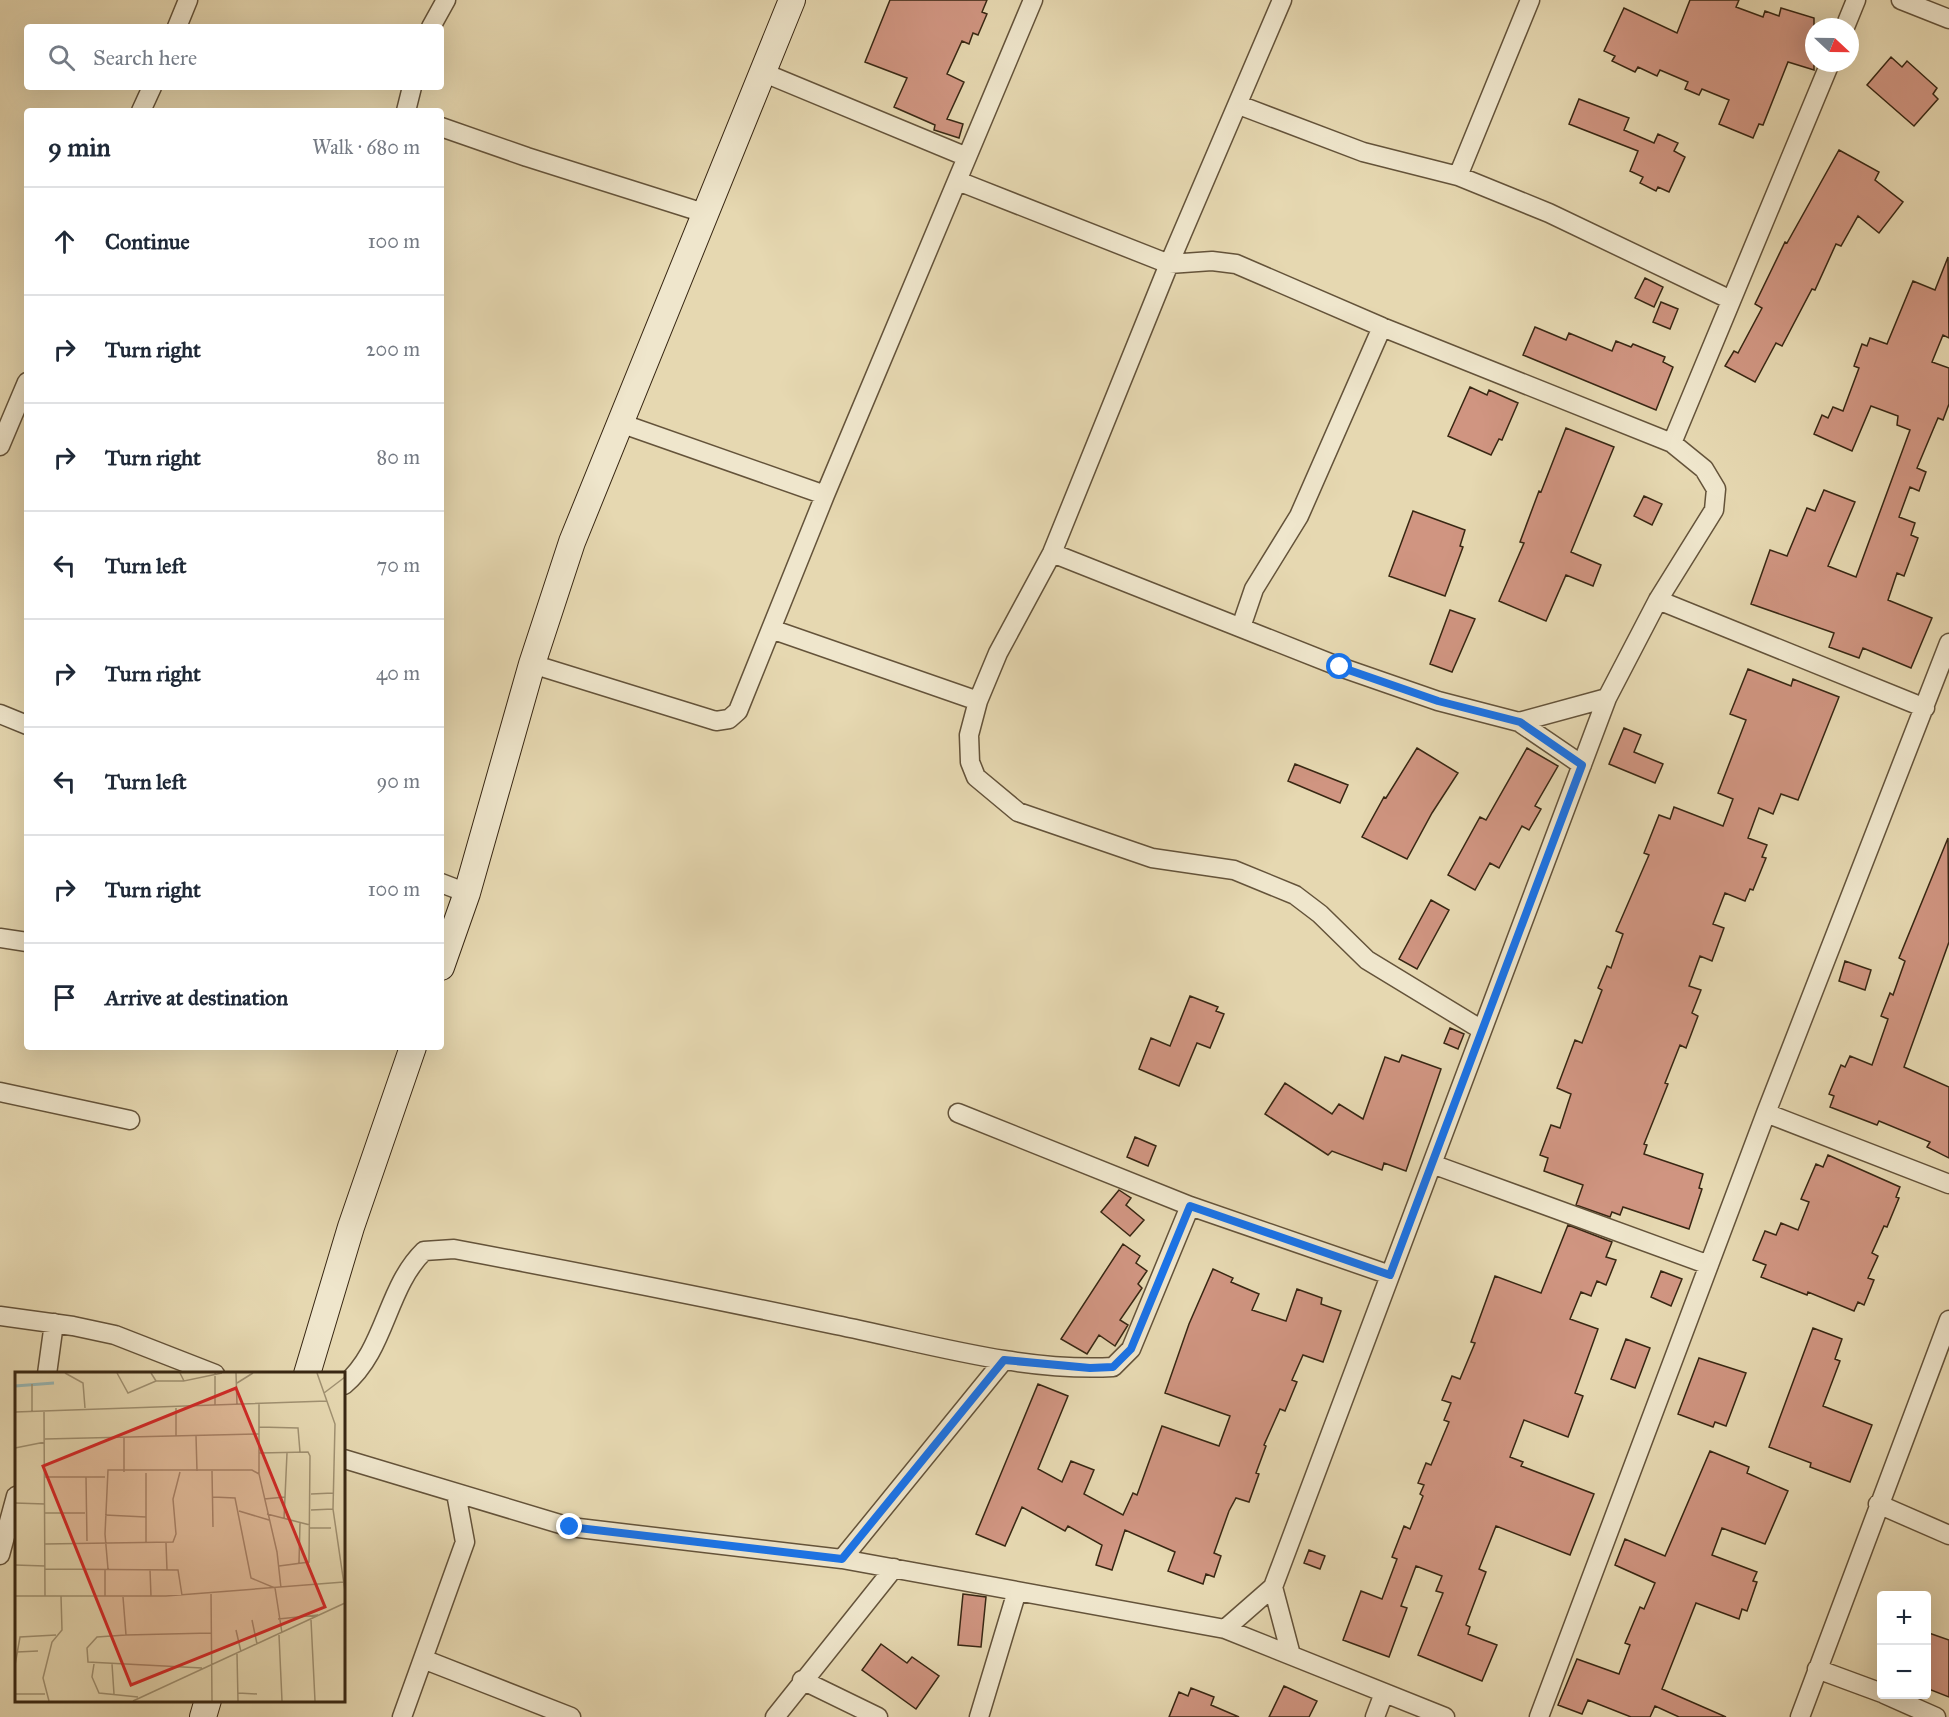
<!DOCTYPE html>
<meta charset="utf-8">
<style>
body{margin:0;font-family:"IM FELL Great Primer",serif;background:#f2f2f3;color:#1f2937}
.controls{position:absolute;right:18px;bottom:18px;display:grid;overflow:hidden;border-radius:6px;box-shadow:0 6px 24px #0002}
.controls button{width:54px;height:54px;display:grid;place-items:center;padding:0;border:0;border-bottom:2px solid #e0e1e3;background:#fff;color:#1f2937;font:30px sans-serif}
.compass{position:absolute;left:1805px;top:18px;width:54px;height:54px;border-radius:50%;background:#fff;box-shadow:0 6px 24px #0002;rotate:112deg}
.stop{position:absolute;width:18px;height:18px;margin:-14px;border:4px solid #1a73e8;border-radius:50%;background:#fff}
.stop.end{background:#1a73e8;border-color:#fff;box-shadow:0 2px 6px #0008}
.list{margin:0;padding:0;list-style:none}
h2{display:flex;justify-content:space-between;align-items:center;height:78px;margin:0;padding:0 24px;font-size:26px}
h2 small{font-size:20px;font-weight:400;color:#747a83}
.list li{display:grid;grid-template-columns:39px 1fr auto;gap:18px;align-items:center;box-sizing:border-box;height:108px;padding:0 24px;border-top:2px solid #e0e1e3}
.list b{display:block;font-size:22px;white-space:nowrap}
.list em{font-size:20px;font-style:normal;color:#747a83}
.icon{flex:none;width:33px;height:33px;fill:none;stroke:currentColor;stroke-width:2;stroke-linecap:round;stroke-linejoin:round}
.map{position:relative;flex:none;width:1949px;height:1717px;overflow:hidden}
.search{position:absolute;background:#fff;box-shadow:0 6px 24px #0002;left:24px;top:24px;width:420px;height:66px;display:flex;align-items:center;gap:15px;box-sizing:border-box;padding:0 21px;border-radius:6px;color:#747a83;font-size:22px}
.panel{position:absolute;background:#fff;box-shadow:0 6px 24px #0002;left:24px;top:108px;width:420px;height:942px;border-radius:6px}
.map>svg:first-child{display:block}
.building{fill:#d09581;stroke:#382713;stroke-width:1.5}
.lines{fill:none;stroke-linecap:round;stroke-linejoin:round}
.street-casing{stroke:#64533a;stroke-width:21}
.secondary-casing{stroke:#382713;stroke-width:28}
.street{stroke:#efe6cc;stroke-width:18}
.secondary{stroke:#efe6cc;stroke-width:26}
.route{stroke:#1a73e8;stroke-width:8}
.inset-river{fill:none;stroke:#99b8b5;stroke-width:3}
.inset-road{fill:none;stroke:#a09172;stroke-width:1.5}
.view{fill:#d62828;fill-opacity:0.15;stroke:#d62828;stroke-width:3}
.inset-edge{fill:none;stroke:#382713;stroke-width:3}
</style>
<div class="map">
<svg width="1949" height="1717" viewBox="0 0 1949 1717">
<rect width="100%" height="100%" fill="#e6d8b1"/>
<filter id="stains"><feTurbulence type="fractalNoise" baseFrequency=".00333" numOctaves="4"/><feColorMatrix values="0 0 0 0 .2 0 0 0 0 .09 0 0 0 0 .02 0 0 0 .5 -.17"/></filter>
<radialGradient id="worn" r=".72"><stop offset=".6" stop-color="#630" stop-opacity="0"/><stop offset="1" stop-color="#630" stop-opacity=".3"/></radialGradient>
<path class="building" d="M890 0H987L982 12 987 14 978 35 973 33 969 44 962 41 947 74 964 82 947 119 963 124 959 138 934 130 935 125 894 107 907 78 865 62Z
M1690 0H1739L1736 7 1763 17 1765 11 1779 16 1781 8 1814 18V70L1788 62 1763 125 1759 124 1753 138 1719 124 1729 100 1702 89 1699 95 1685 89 1688 82 1660 70 1657 76 1638 67 1635 72 1612 61 1615 56 1604 51 1624 8 1677 33Z
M1891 57 1902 67 1907 61 1937 88 1933 94 1938 99 1914 126 1867 85Z
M1579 99 1629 118 1624 130 1654 143 1658 134 1678 143 1674 151 1685 157 1669 192 1658 187 1656 191 1640 183 1643 177 1630 171 1638 151 1569 124Z
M1839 150 1879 172 1875 180 1903 202 1879 233 1858 216 1841 246 1836 244 1815 290 1812 289 1782 346 1776 343 1755 382 1725 366 1734 351 1738 353 1762 308 1755 304 1785 242 1787 243Z
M1948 257 1949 338 1943 335 1932 362 1949 368V404L1943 420 1938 418 1917 468 1926 472 1919 491 1910 487 1899 517 1915 523 1911 535 1918 538 1904 576 1897 573 1888 600 1932 618 1911 668 1863 648 1859 658 1829 647 1834 633 1751 604 1770 550 1787 556 1807 508 1815 511 1824 490 1855 502 1828 566 1856 577 1910 430 1897 425 1898 416 1871 406 1852 451 1814 434 1822 415 1828 418 1833 407 1843 411 1859 368 1854 366 1862 344 1867 346 1870 338 1887 344 1913 281 1935 290Z
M1645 278 1663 287 1654 307 1635 298Z
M1661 302 1678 309 1670 329 1653 322Z
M1535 327 1566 340 1569 333 1612 351 1616 341 1631 347 1633 344 1665 357 1663 362 1673 367 1656 410 1523 355Z
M1470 387 1487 395 1489 390 1518 403 1502 440 1499 439 1491 455 1448 436Z
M1566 428 1614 447 1571 552 1601 565 1593 586 1566 575 1546 621 1499 601 1524 543 1520 542 1539 491 1541 492Z
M1644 496 1662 504 1652 525 1634 516Z
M1413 511 1465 530 1460 546 1463 547 1445 596 1389 576Z
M1450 610 1475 619 1452 672 1430 664Z
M1748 669 1791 686 1793 679 1839 697 1798 800 1781 794 1773 814 1759 808 1748 838 1767 845 1762 857 1766 858 1753 890 1750 889 1745 901 1725 893 1713 924 1724 928 1712 961 1700 956 1689 986 1701 990 1692 1013 1698 1016 1686 1048 1680 1045 1665 1083 1668 1084 1644 1144 1647 1145 1644 1154 1703 1174 1699 1188 1702 1189 1689 1229 1623 1207 1620 1215 1612 1212 1610 1217 1576 1205 1583 1185 1544 1171 1548 1158 1540 1155 1551 1125 1560 1128 1571 1094 1557 1088 1575 1040 1582 1043 1602 990 1598 988 1607 966 1611 968 1623 934 1616 931 1649 855 1644 853 1659 815 1670 819 1674 807 1723 826 1733 799 1718 793 1746 720 1730 714Z
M1624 728 1641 735 1634 752 1663 764 1655 783 1609 764Z
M1417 748 1458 773 1432 813 1407 859 1362 837 1384 797 1386 798Z
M1527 748 1558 766 1535 806 1541 809 1529 830 1522 826 1499 868 1490 863 1475 890 1448 875 1480 817 1486 820Z
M1295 764 1348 785 1340 803 1288 781Z
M1948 838 1949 942 1904 1067 1949 1087V1158L1927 1147 1930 1142 1879 1121 1877 1125 1830 1107 1834 1096 1829 1094 1841 1065 1845 1067 1850 1056 1872 1065 1888 1019 1881 1016 1890 993 1893 995 1905 961 1899 958Z
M1431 900 1449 910 1417 969 1399 959Z
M1845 961 1871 970 1865 990 1839 981Z
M1190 996 1218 1007 1216 1011 1224 1014 1210 1048 1197 1043 1179 1086 1139 1069 1151 1038 1170 1046Z
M1450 1028 1464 1034 1458 1049 1444 1043Z
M1402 1055 1441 1069 1406 1171 1384 1163 1382 1170 1332 1151 1328 1155 1265 1114 1285 1083 1332 1114 1339 1104 1363 1119 1385 1057 1399 1062Z
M1135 1137 1156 1146 1148 1166 1127 1157Z
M1828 1155 1900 1187 1896 1197 1899 1198 1887 1227 1884 1226 1872 1253 1878 1256 1868 1278 1874 1280 1864 1305 1858 1302 1854 1311 1808 1292 1807 1295 1761 1277 1766 1265 1753 1260 1765 1231 1776 1235 1781 1223 1798 1230 1809 1202 1801 1199 1816 1164 1823 1167Z
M1119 1190 1131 1198 1126 1205 1144 1220 1130 1236 1101 1212Z
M1568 1225 1612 1242 1606 1257 1616 1260 1606 1285 1597 1281 1591 1296 1581 1292 1570 1319 1598 1329 1575 1393 1583 1396 1568 1437 1524 1420 1510 1457 1523 1462 1521 1466 1594 1494 1570 1555 1496 1526 1479 1569 1486 1572 1466 1625 1470 1627 1468 1634 1497 1645 1482 1681 1418 1655 1443 1593 1436 1591 1442 1576 1416 1566 1401 1606 1407 1608 1389 1657 1343 1640 1361 1591 1382 1599 1397 1559 1392 1557 1404 1526 1410 1529 1423 1496 1420 1494 1424 1485 1418 1483 1426 1463 1431 1465 1449 1422 1444 1420 1451 1403 1442 1400 1452 1376 1460 1379 1475 1343 1471 1342 1495 1276 1541 1293Z
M1123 1244 1140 1256 1136 1263 1147 1271 1138 1284 1142 1288 1120 1320 1128 1325 1115 1346 1099 1335 1087 1354 1061 1339Z
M1213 1269 1233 1278 1231 1282 1259 1294 1252 1310 1286 1321 1297 1289 1322 1298 1321 1304 1341 1311 1323 1362 1303 1355 1292 1380 1297 1382 1285 1411 1280 1409 1264 1445 1266 1446 1256 1473 1259 1474 1249 1502 1236 1498 1229 1511 1214 1553 1221 1556 1214 1577 1206 1574 1203 1584 1168 1571 1175 1552 1125 1530 1112 1570 1096 1565 1102 1545 1068 1526 1065 1531 1022 1507 1005 1546 976 1534 1038 1384 1068 1396 1038 1469 1062 1482 1071 1461 1094 1470 1084 1494 1123 1515 1133 1493 1137 1495 1162 1426 1219 1446 1230 1416 1165 1393 1189 1324Z
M1661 1271 1682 1279 1671 1306 1651 1297Z
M1813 1328 1842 1339 1835 1359 1840 1361 1823 1406 1872 1425 1850 1482 1810 1467 1811 1463 1769 1447Z
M1626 1339 1650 1348 1635 1388 1611 1379Z
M1699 1358 1746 1373 1726 1426 1715 1422 1713 1427 1678 1414Z
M1710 1451 1749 1467 1747 1473 1788 1491 1765 1544 1722 1528 1712 1555 1757 1572 1753 1581 1757 1582 1747 1611 1742 1609 1739 1619 1696 1603 1662 1689 1726 1717H1679L1655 1706 1650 1717H1631L1588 1700 1582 1714 1558 1705 1577 1659 1619 1674 1630 1645 1625 1643 1640 1607 1644 1609 1655 1583 1615 1565 1625 1539 1665 1556Z
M1309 1550 1325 1556 1320 1569 1304 1563Z
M963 1594 986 1597 981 1647 958 1645Z
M1926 1632 1949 1640V1697L1926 1688Z
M881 1644 907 1663 912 1657 939 1676 916 1709 862 1670Z
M1284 1686 1317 1701 1309 1717H1269Z
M1191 1688 1214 1697 1211 1705 1239 1717H1169L1179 1692 1188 1696Z"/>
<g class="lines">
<g class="street-casing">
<path id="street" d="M1282 0 1169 264 1052 553 998 653 978 701 969 735 970 762 976 777 1018 812 1152 858 1234 870 1295 895 1320 914 1367 960 1482 1030
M1901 0 1949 19
M177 27 188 0
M431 27 446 0
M1845 27 1856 0
M762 72 967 157
M1239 105 1363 152 1458 176 1549 213 1731 300
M141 111 152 87
M406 111 412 87
M441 127 527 157 704 213
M1458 176 1530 0
M958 181 1169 264 1212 261 1236 264 1382 327 1672 443 1704 469 1716 489 1714 510 1658 600 1607 698 1273 1587 1225 1629
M620 423 825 495
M1672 443 1830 63
M0 446 27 382
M1052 553 1340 667 1438 701 1519 722 1582 765
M1658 600 1925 708
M1241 627 1254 589 1299 516 1382 327
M771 629 978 701
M532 664 716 721 729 719 738 711 825 495 1033 0
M0 714 27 725
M1519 722 1607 698
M441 883 467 893
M0 938 27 942
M0 1092 130 1120
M958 1113 1190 1206 1390 1275
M1766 1113 1949 1184
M1432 1164 1709 1265
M0 1316 73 1326 115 1335 215 1374
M47 1374 54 1323
M344 1385C386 1350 386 1288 424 1251L454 1249C582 1273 709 1298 836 1325 926 1343 1020 1372 1113 1367L1131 1349 1190 1206
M344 1459 570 1527 842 1559 1225 1629 1445 1717
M1878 1504 1949 1535
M0 1555 16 1496
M842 1559 1004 1360
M1273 1587 1291 1655
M423 1659 571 1717
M1817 1669 1882 1693
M802 1680 878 1717
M1884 1694 1936 1717
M402 1717 465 1542 456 1493
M775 1717 894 1568
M979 1717 1017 1591
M1375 1717 1384 1693
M1539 1717 1766 1113 1949 643
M1800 1717 1949 1320"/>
</g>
<g class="secondary-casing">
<path id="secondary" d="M441 967 467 893 532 664 572 542 792 0
M307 1374 351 1227 413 1047
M203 1717 208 1700"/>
</g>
<use href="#street" class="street"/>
<use href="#secondary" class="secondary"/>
</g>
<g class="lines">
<path class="route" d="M570 1527 842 1559 1004 1360 1090 1368 1113 1367 1131 1349 1190 1206 1390 1275 1582 765 1520 722 1438 701 1340 667"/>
</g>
<g transform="translate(15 1372)">
<rect width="330" height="330" fill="#e6d8b1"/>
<path class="inset-river" d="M0 14 39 11"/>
<path class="inset-road" d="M50 1 68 11 70 36M102 1 113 21 141 9M136 1 141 9H169M165 1 169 9 207 1M200 1V34M221 1 222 33M302 1 320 52 318 137 330 219M222 11 238 1M17 12V40M309 21 330 5M244 32V102L262 180 266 216M161 34V64M29 39 30 224M0 40 312 29M244 55 283 56 285 80M181 64 182 99M109 65V100M30 67 244 62M0 76 30 70M244 81 293 80 295 84 294 190 264 194M197 99 198 155M131 101V170M30 105H90M71 105 72 169M296 122 318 121M198 125 220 126 236 206 260 216 267 261M249 127 270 125M0 131 30 132M296 138 318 137M224 139 254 148M30 141H70M252 142 295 153M90 143 131 145M269 147 272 81M295 156H316M151 171 152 198M30 172 158 170 161 162 158 127 165 100M284 191 285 151M0 193 30 194M30 197 163 198 167 223M93 197 90 162 93 98H237L244 102M135 198 136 224M196 220 197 329M0 224H151L329 210M90 224V198M108 225 111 263 196 261M263 247 303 243M237 248 242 272M296 248 300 329M330 256V294M221 258 226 280M111 263 82 265 72 276 73 290 187 296M264 263 267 329M2 280 23 279M222 282 223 329M79 292 77 305 84 321 123 325M97 292 99 322M0 293 5 265 41 263M223 321 242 322M0 322H30M34 329 28 306 37 270 47 258 46 224M118 329 330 231"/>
<path class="view" d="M221 16 310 235 116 313 28 94Z"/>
<rect width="330" height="330" class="inset-edge"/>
</g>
<rect width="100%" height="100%" filter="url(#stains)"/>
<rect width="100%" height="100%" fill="url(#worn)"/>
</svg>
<div class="controls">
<button>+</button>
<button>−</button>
</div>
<svg class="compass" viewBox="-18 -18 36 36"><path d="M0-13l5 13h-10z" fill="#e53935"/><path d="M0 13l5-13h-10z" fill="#747a83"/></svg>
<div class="stop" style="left:1340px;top:667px"></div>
<div class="stop end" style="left:570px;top:1527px"></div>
<div class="search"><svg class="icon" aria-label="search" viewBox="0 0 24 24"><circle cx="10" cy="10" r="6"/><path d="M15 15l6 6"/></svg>Search here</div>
<section class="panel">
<h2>9 min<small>Walk · 680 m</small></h2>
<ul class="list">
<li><svg class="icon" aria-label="ahead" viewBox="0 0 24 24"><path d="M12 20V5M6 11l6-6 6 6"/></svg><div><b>Continue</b></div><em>100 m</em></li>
<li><svg class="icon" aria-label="right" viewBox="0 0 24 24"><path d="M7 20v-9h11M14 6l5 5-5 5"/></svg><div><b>Turn right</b></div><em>200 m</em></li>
<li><svg class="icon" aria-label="right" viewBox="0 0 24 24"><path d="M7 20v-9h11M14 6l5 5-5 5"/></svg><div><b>Turn right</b></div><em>80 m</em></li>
<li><svg class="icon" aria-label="left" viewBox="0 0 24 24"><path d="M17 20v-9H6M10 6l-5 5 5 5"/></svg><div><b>Turn left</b></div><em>70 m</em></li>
<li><svg class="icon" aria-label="right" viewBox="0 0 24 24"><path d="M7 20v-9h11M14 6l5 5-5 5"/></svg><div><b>Turn right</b></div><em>40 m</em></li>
<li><svg class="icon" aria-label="left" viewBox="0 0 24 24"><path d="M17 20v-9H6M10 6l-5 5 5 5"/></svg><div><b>Turn left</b></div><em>90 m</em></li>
<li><svg class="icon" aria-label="right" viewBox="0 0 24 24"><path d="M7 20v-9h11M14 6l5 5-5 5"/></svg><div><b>Turn right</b></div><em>100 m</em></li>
<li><svg class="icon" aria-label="arrive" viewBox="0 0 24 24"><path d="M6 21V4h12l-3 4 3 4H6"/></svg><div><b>Arrive at destination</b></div></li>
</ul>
</section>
</div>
